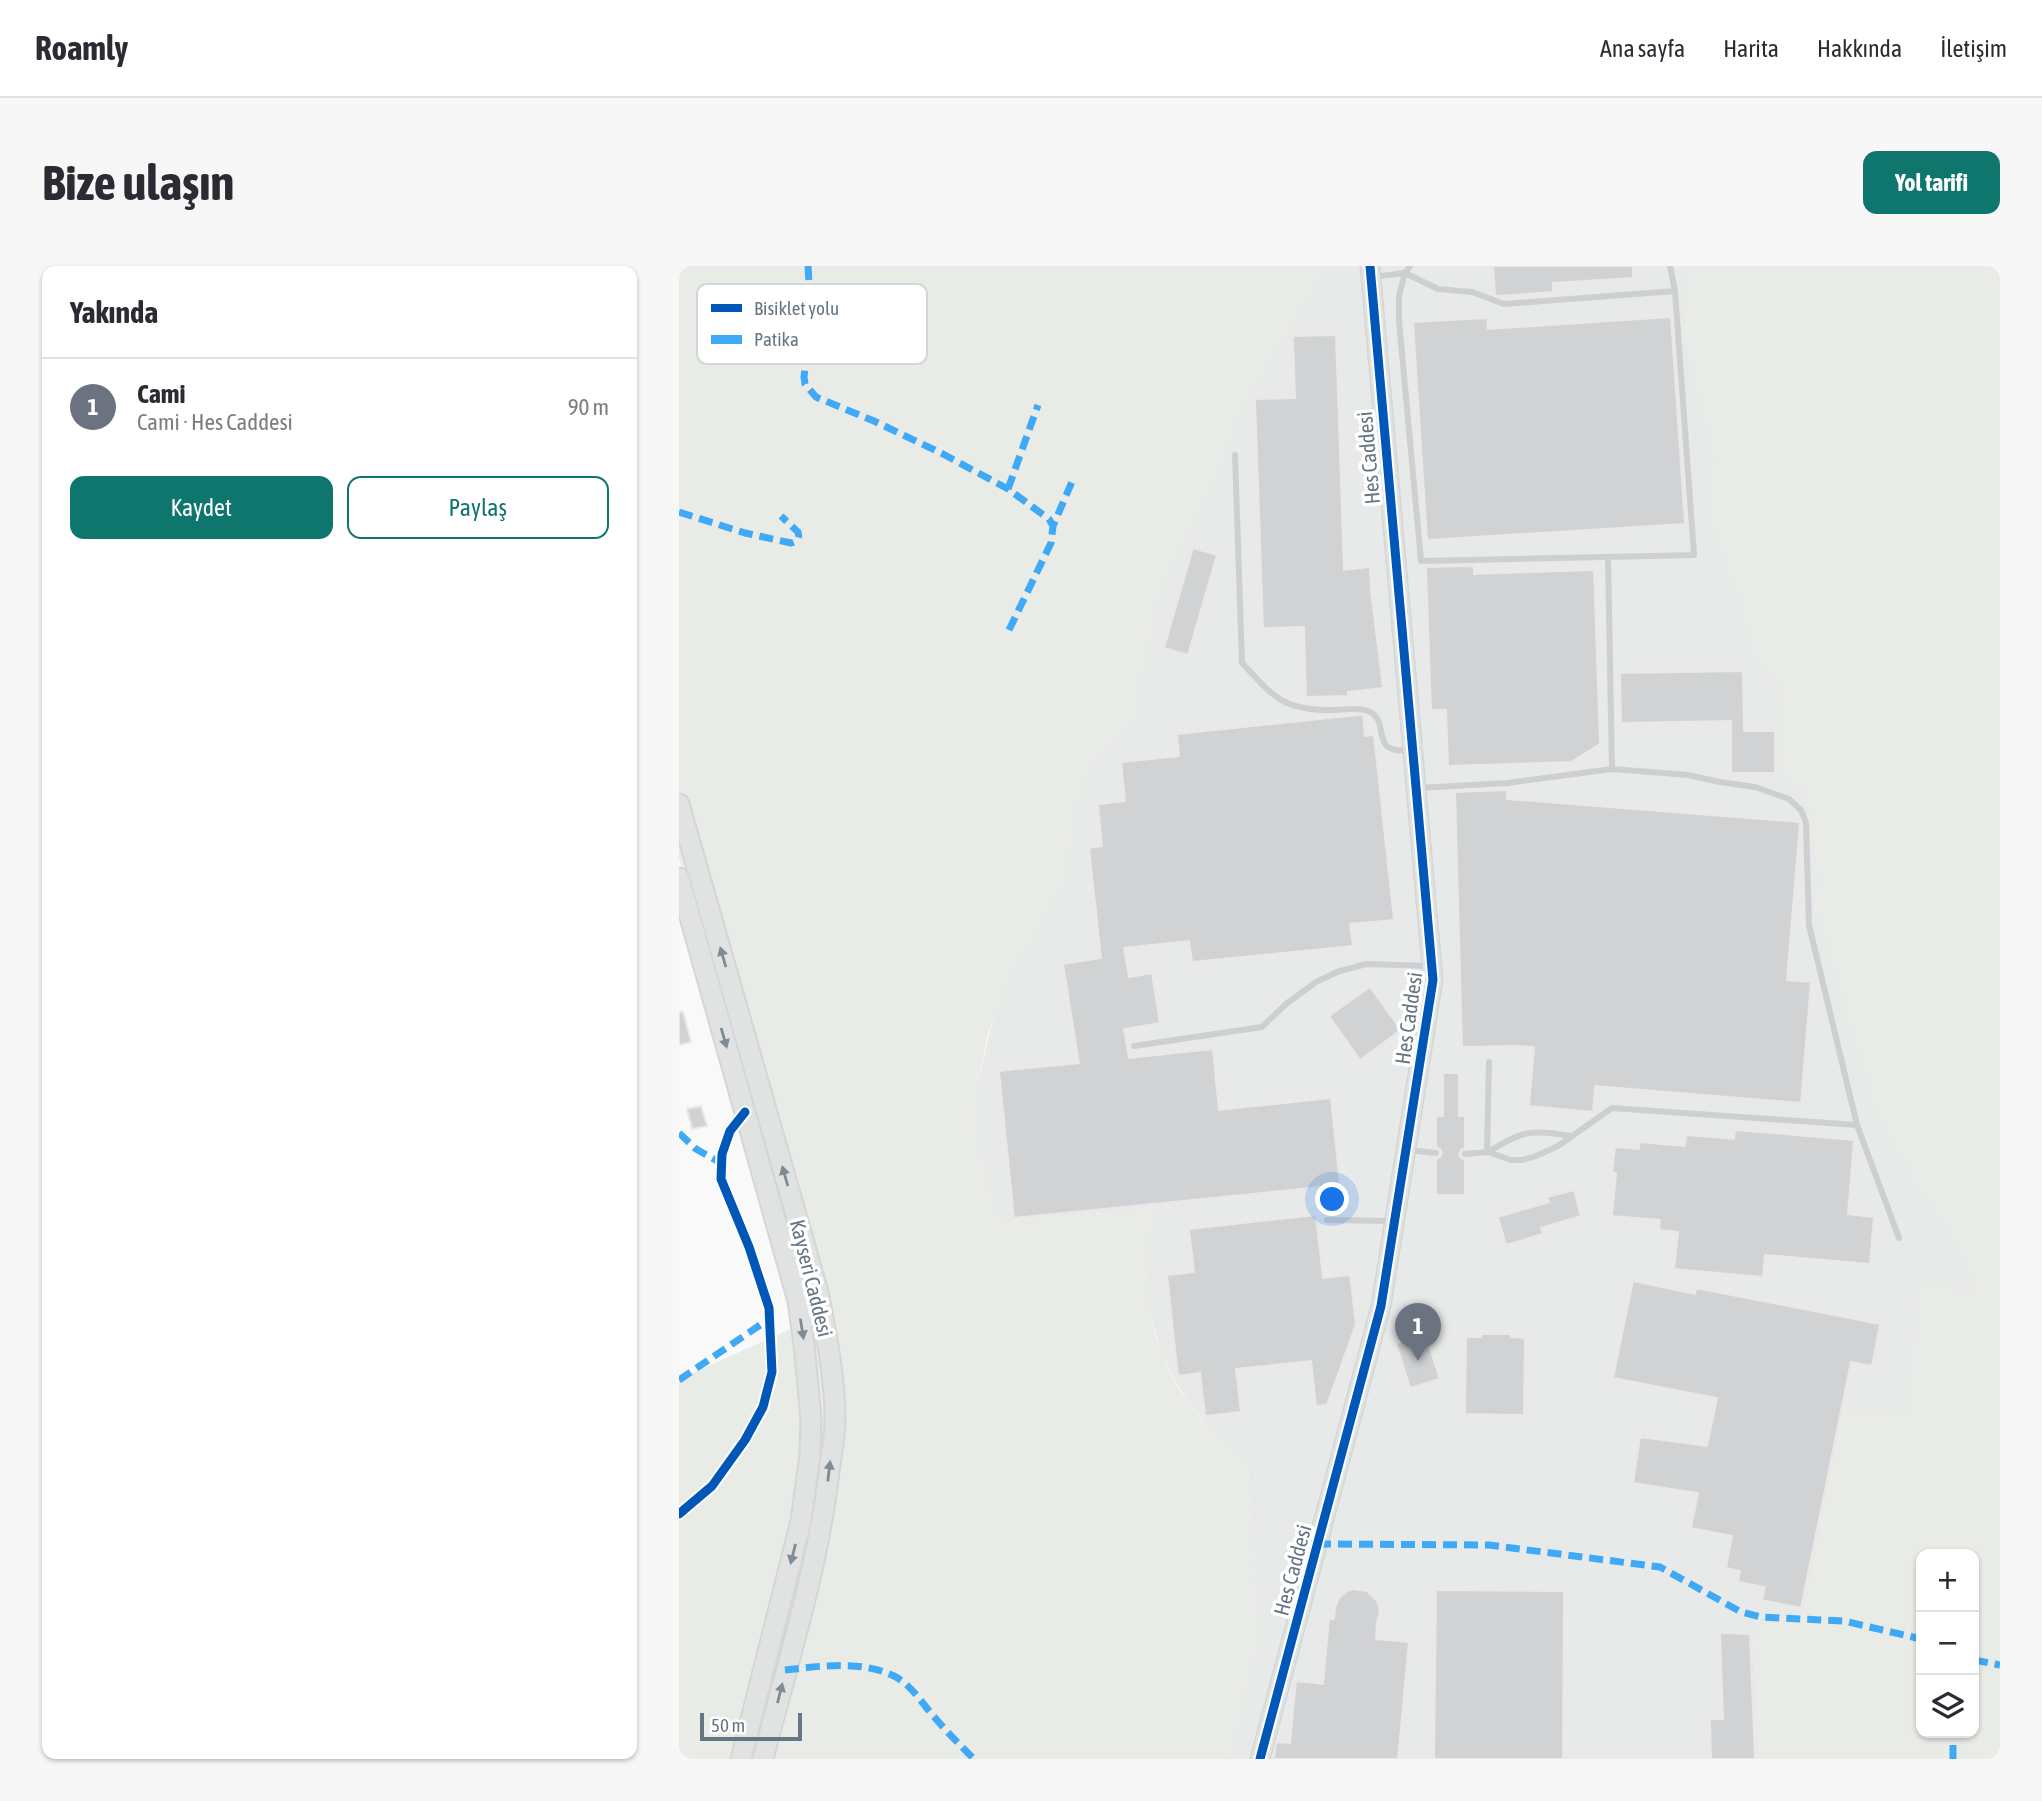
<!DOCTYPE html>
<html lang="tr">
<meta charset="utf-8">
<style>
body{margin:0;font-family:"Asap Condensed",sans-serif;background:#f7f7f7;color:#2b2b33}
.controls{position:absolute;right:21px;bottom:21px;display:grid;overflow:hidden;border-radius:14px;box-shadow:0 2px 5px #0004}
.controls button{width:63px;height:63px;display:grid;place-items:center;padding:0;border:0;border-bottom:2px solid #e1e1e2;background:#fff;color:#2b2b33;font:35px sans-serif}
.scale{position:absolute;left:21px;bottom:18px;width:102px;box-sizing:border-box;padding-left:7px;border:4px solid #657683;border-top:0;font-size:19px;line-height:24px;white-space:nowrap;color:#657683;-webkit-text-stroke:5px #fff;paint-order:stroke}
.you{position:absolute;left:654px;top:934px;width:24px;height:24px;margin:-18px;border:5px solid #fff;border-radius:50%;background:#1a73e8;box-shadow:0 0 0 10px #1a73e833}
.badge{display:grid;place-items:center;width:46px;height:46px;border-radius:50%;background:#0f766e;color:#fff;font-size:23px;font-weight:700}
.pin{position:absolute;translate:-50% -58px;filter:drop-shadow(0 2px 4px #0008)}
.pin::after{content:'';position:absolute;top:37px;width:24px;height:21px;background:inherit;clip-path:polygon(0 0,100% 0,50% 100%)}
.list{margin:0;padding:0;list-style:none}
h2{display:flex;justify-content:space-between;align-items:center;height:91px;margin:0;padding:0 28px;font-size:30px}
h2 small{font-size:23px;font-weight:400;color:#7c7c81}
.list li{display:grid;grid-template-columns:46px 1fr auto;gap:21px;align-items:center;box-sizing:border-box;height:98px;padding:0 28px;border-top:2px solid #e1e1e2}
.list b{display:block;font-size:26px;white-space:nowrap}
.list p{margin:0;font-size:23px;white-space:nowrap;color:#7c7c81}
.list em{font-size:23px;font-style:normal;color:#7c7c81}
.actions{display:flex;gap:14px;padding:21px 28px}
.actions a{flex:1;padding:16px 0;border:2px solid #0f766e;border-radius:14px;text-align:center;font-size:24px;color:#0f766e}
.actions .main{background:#0f766e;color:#fff}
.icon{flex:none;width:38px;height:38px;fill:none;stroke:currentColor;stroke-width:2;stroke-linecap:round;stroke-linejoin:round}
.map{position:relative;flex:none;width:1321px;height:1493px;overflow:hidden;border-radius:14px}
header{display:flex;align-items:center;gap:42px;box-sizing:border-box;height:98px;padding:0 35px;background:#fff;border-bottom:2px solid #e1e1e2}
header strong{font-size:33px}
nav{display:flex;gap:38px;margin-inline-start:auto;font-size:24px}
.intro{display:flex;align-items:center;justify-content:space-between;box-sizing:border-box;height:168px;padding:0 42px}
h1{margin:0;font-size:49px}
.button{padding:18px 32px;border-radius:14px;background:#0f766e;color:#fff;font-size:24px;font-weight:700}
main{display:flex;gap:42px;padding:0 42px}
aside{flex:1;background:#fff;border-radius:14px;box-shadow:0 2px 5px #0004}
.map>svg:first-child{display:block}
.built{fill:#e8e9e9}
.green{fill:#e8ebe6;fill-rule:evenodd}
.building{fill:#d0d2d3;stroke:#e8e8e8;stroke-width:2}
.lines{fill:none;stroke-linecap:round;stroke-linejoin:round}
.secondary-casing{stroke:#d5d6d7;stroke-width:21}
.primary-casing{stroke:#d5d6d7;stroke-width:23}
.lane{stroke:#cecfd0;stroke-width:6}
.street{stroke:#cecfd0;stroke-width:12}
.secondary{stroke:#e1e2e2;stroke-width:18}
.primary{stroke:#e1e2e2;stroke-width:19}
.quiet{stroke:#3fa9f5;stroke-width:7;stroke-dasharray:14 7;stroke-linecap:butt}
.cycleway-casing{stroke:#fff;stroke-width:13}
.cycleway{stroke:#0057b8;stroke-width:9}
.oneway{fill:#7e8c96}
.labels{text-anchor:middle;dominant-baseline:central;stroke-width:7;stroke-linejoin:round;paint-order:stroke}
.street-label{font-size:21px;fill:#657683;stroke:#fff}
.key{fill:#fff;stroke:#d1d6da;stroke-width:2}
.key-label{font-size:19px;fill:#657683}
</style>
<header>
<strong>Roamly</strong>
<nav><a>Ana sayfa</a><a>Harita</a><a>Hakkında</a><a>İletişim</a></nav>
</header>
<div class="intro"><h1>Bize ulaşın</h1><a class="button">Yol tarifi</a></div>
<main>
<aside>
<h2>Yakında<small></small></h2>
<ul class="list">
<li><span class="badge" style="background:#6b7280">1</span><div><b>Cami</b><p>Cami · Hes Caddesi</p></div><em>90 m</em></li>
</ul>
<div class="actions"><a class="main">Kaydet</a><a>Paylaş</a></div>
</aside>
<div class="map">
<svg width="1321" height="1493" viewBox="0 0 1321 1493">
<rect width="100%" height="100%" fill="#f9f9f9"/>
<path class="built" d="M646 0H1011L1006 68 1035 188 1034 258 1062 335 1072 382 1088 398 1100 417 1106 510 1128 526 1141 616 1136 642 1229 904 1268 960 1299 1027 1241 1017 1229 1151 1165 1144 1126 1346 1076 1363 1081 1493H550L578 1373 569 1201 533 1165 510 1138 492 1107 483 1088 471 1047 468 1026 467 984 474 943 319 956 295 867 298 819 315 749 335 702 392 602V581L396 542 413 493 453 455 481 321 546 187 552 173 557 150Z"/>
<path class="green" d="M0 0H646L557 150 552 173 546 187 481 321 453 455 413 493 396 543 392 581V602L335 702 315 749 308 772 298 819 295 867 319 956 474 943C459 1011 469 1080 510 1138 527 1161 549 1180 569 1201L578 1373 550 1493H0V1113L130 1055 71 834 0 592Z
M1011 0H1321V1493H1081L1076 1363 1126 1346 1165 1144 1229 1151 1241 1017 1298 1026 1268 960 1229 904 1196 848 1136 641 1141 616 1128 527 1106 510 1100 417 1088 398 1072 382 1062 335 1034 258 1035 188 1006 68ZM1242 1288H1295V1467H1242Z"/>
<path class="building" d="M814 0H954V12L874 17V26L819 30 816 29Z
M992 51 1006 258 748 274 734 56 808 52 809 63Z
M657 69 665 304 691 301 692 325 704 422 669 426V430L627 431 625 361 584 362 576 133 616 132 614 70Z
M514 282 538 289 509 389 485 382Z
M795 300V308L915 304 921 478 892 496 769 500 767 444H752L747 301Z
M1064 405 1065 465H1096V507H1052V455L942 457 941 407Z
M679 449H684L686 470 695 469 715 654 671 658 674 680 513 696 510 675 445 682 450 711 473 707 481 757 445 763 450 792 534 783 540 844 652 832 661 919 335 952 320 805 400 797 384 698 422 692 410 582 423 580 419 538 446 535 442 496 500 490 498 468Z
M828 524V533L1121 556 1108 714 1132 716 1122 837 916 820 914 846 850 840 855 781 836 780 783 781 776 526Z
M691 721 722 764 681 794 650 750Z
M0 746H4L12 776 0 779Z
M764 807H780V850H786V882L782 884 780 888 782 892 786 894V929H757V893L761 891 763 887 761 883 757 881V850H764Z
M22 840 28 860 13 863 8 843Z
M1056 864 1175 874 1169 948 1195 951 1191 998 1086 989 1084 1011 995 1003 999 966 980 964 981 954 933 950 937 907 933 906 936 881 960 883V876L1006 880 1007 869 1055 873Z
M895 924 902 950 862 962 864 968 827 979 819 951 870 936 868 931Z
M637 949 644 1012 671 1009 677 1058 648 1139 637 1140 632 1095 557 1103 562 1146 526 1150 521 1107 499 1110 488 1009 515 1006 510 963Z
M954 1015 1016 1028 1017 1022 1201 1058 1193 1100 1172 1096 1122 1342 1083 1334 1086 1321 1059 1316 1061 1305 1047 1302 1053 1270 1012 1262 1019 1227 954 1217 961 1171 1028 1180 1038 1132 934 1112Z
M746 1068 761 1113 731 1122 717 1077Z
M802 1068H832V1071L846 1072 845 1149 786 1148 787 1071H802Z
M674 1323 688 1325 698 1335 701 1345 698 1357 697 1373 730 1376 719 1493H595L597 1476 611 1477 617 1415 644 1418 650 1353H655L656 1341 660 1332 668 1325Z
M757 1324 885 1325 884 1493H755Z
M1041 1367 1071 1368 1076 1493H1032L1031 1453H1044Z"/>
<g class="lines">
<g class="secondary-casing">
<path id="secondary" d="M581 1493 702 1040 754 714 691 0"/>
</g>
<g class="primary-casing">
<path id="primary" d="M0 538 139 1026C147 1067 156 1111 156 1153 156 1171 152 1189 150 1206 139 1303 108 1398 84 1493
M0 612 119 1035 125 1078 132 1152 131 1189 122 1255 62 1493"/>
</g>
<path class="lane" d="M991 0 996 25 1015 289 742 295 720 55V30L726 7 759 23 793 26 825 38 996 25
M692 11 726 7 731 0
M556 189 563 397C594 430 603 444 651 444 663 444 679 441 689 445 713 454 688 489 731 484
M933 503 1009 509 1041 516 1076 521 1110 533 1122 544 1127 557 1130 659 1178 859
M739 522 828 517 933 503 929 291
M455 780 583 761 607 738 637 716 658 706 687 698 751 700
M729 884 757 887
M808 886 810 796
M809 886C843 865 851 863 891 870
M786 888 809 886 832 894H844L857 890 879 880 933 842 1178 859 1220 972
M648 954 713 955"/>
<path class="street" d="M0 1248 33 1220 66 1174 84 1141 93 1106 90 1042 70 981 42 913 43 888 51 865 66 846"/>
<use href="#secondary" class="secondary"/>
<use href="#primary" class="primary"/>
<path class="quiet" d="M129 0 132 50 125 111 126 118 137 131 195 155 264 188 329 223 370 253 374 260
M329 223 359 139
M0 246 66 267 112 277C118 276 121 272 119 266L102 250
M330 364 372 277 374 260 395 211
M0 867 17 883 42 897
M0 1114 90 1053
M638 1278 810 1279 981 1301 1062 1346 1082 1351 1165 1355 1242 1373
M1295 1394 1321 1399
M106 1404C142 1400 182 1394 215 1410 233 1419 244 1439 257 1453 269 1467 282 1480 295 1493
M1274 1493V1467"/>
<g class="cycleway-casing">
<path id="cycleway" d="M0 1248 33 1220 66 1174 84 1141 93 1106 90 1042 70 981 42 913 43 888 51 865 66 846
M581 1493 702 1040 754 714 691 0"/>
</g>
<use href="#cycleway" class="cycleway"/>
</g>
<defs><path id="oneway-solid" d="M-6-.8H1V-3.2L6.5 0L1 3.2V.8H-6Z" transform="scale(1.75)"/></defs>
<g class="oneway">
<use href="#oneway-solid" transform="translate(44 691) rotate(-106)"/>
<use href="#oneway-solid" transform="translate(45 772) rotate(74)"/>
<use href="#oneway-solid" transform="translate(106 910) rotate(-106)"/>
<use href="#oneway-solid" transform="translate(123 1063) rotate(81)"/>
<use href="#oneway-solid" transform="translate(150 1205) rotate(-83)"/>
<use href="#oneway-solid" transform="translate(114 1288) rotate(104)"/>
<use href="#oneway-solid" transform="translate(101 1427) rotate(-76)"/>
</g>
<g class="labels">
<g class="street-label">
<text transform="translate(689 192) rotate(-95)">Hes Caddesi</text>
<text transform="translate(729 752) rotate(-82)">Hes Caddesi</text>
<text transform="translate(133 1012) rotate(76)">Kayseri Caddesi</text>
<text transform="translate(613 1304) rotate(-75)">Hes Caddesi</text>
</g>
</g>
<rect x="18" y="18" width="230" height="80" rx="10" class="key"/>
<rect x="32" y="38" width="31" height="8" fill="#0057b8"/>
<rect x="32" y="69" width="31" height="9" fill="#3fa9f5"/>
<g class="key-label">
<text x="75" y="49">Bisiklet yolu</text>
<text x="75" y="80">Patika</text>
</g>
</svg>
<div class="controls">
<button>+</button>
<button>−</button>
<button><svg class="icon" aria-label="layers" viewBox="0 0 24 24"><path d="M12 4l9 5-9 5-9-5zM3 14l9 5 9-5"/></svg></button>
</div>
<div class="scale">50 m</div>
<div class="you"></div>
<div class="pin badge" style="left:739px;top:1095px;background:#6b7280">1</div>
</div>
</main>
